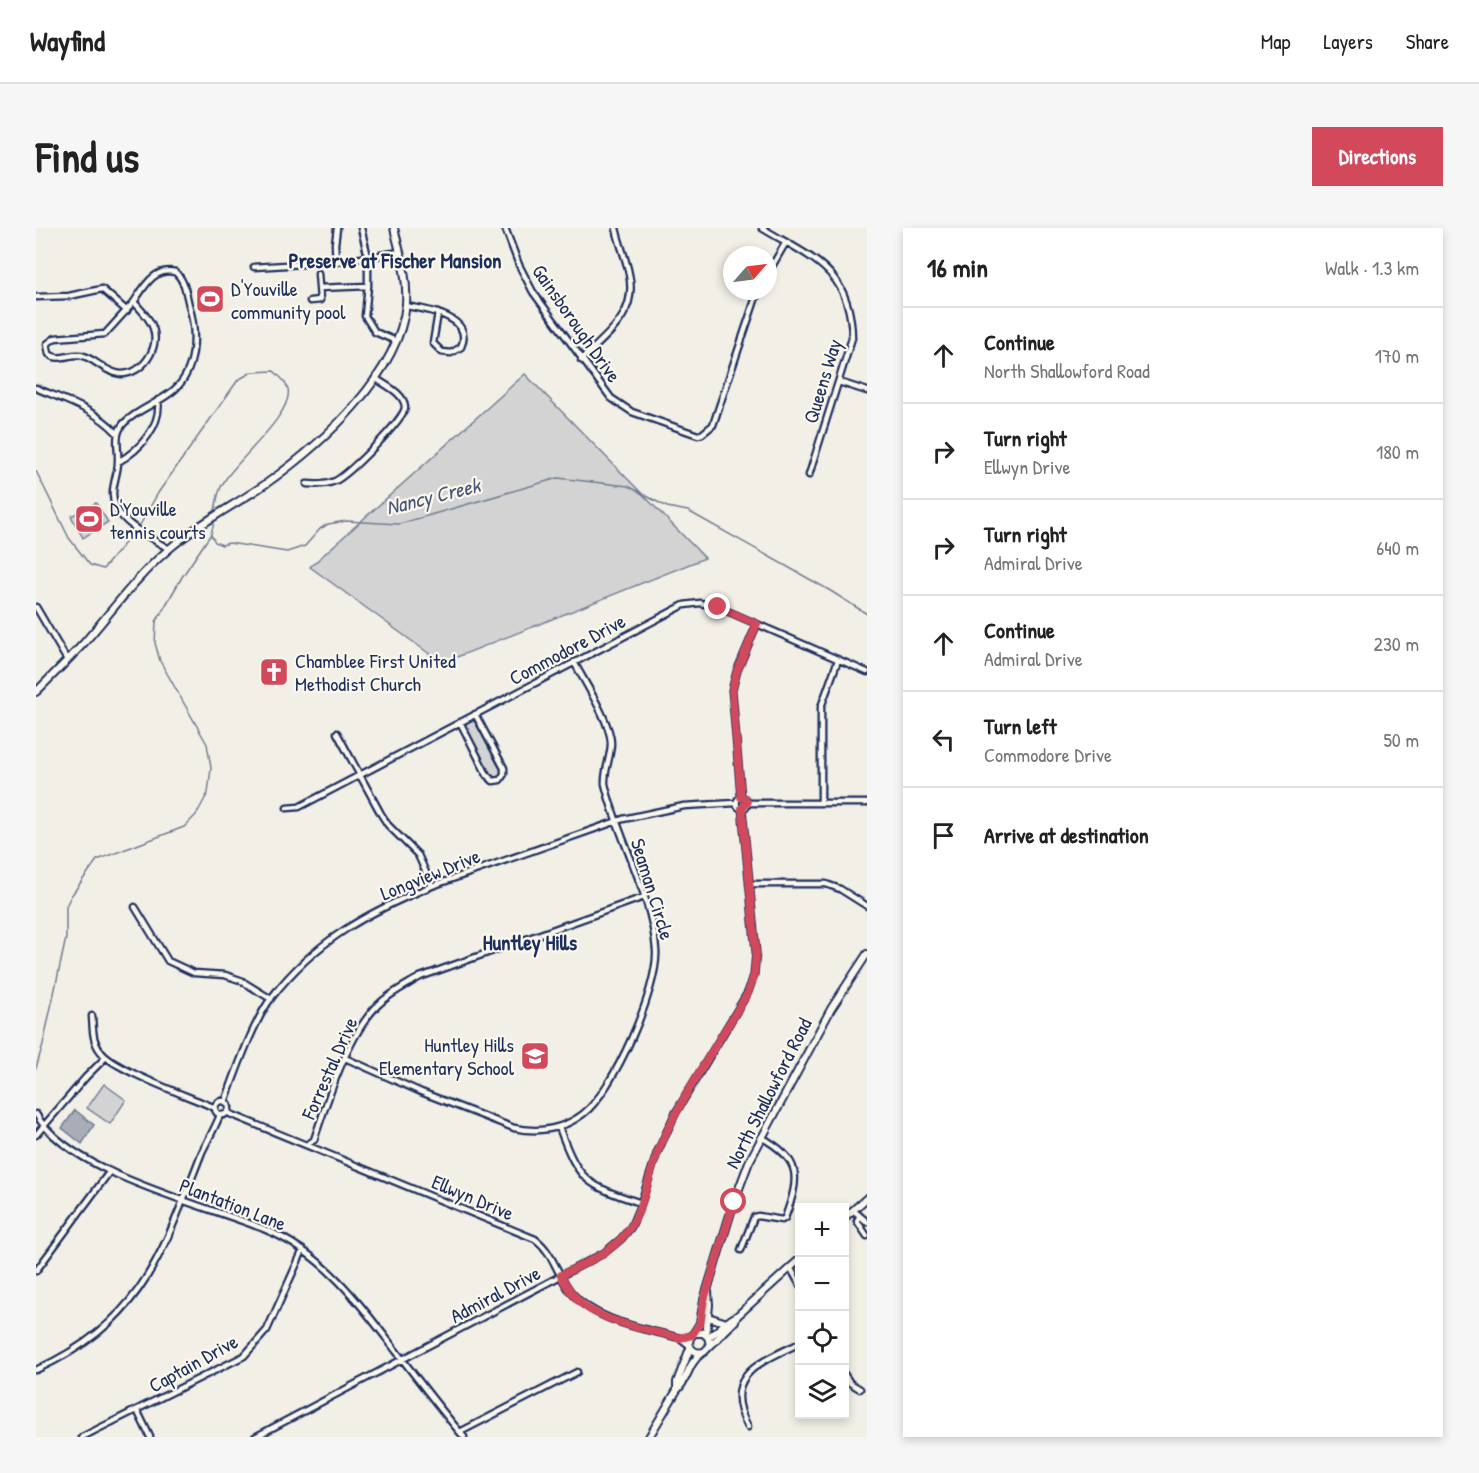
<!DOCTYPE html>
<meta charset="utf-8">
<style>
body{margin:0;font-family:"Patrick Hand",sans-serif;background:#f6f6f6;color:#222}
.controls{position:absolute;right:18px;bottom:18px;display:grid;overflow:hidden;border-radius:0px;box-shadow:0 3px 9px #0003}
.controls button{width:54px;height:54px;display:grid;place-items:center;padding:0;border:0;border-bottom:2px solid #e0e0e0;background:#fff;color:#222;font:30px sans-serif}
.compass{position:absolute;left:687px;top:18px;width:54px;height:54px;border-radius:50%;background:#fff;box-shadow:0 3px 9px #0003;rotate:62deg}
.stop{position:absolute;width:18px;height:18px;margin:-14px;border:4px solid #d1495b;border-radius:50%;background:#fff}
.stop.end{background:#d1495b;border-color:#fff;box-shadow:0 2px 6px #0008}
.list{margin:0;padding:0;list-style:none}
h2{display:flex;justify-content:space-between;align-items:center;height:78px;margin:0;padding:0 24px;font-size:26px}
h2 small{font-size:20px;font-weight:400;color:#767676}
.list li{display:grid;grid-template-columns:39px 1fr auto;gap:18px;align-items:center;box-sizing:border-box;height:96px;padding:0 24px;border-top:2px solid #e0e0e0}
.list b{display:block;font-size:22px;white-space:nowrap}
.list p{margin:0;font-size:20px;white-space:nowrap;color:#767676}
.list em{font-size:20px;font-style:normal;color:#767676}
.icon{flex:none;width:33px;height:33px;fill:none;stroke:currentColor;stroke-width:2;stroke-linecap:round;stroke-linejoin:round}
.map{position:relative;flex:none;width:831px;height:1209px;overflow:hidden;border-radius:0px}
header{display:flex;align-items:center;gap:36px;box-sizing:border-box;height:84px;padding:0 30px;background:#fff;border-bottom:2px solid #e0e0e0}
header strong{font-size:28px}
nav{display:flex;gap:33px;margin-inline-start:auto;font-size:21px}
.intro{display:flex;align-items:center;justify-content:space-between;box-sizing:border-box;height:144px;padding:0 36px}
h1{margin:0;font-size:42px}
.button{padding:15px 27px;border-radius:0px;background:#d1495b;color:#fff;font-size:21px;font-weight:700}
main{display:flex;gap:36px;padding:0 36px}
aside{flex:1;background:#fff;border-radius:0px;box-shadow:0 3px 9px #0003}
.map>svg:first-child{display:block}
.green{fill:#d2d3d2;stroke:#768198;stroke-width:1.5}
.water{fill:#a9adb7;stroke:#707b93;stroke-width:1.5}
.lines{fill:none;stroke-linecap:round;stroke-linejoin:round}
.stream{stroke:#707b93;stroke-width:1.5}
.street-casing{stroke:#1b2f5e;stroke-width:9}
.secondary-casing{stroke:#1b2f5e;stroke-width:10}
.street{stroke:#fbf7ec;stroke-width:4.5}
.secondary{stroke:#fbf7ec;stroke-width:6}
.route{stroke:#d1495b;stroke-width:8}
.labels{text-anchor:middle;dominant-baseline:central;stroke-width:4.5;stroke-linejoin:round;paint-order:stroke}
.poi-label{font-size:20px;fill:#1b2f5e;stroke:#fbf7ec;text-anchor:start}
.street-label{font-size:20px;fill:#1b2f5e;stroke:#fbf7ec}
.neighbourhood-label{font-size:21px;font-weight:bold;fill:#1b2f5e;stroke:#fbf7ec}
.water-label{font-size:21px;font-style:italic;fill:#465579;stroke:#fbf7ec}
</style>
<header>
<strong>Wayfind</strong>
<nav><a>Map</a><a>Layers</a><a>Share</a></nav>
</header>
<div class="intro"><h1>Find us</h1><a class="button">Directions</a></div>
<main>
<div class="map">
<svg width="831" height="1209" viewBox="0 0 831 1209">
<rect width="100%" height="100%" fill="#f2efe6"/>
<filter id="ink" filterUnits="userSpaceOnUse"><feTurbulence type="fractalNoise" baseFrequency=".0167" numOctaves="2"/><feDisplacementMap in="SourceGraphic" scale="12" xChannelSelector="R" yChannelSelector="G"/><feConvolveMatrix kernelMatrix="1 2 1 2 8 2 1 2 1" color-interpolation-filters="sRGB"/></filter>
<g filter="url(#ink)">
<path class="green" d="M489 146 669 330 406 435 274 339Z
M60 275 72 294 47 310 35 288Z
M433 493 439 494 465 543 462 549 455 548 429 498Z
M68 856 90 872 74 896 51 880Z"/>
<path class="water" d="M39 882 58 897 46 916 26 900Z"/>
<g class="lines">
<path class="stream" d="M0 243 33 310 54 337 67 341 104 297 122 265 202 152 216 144 238 143C244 149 250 153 252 161 258 185 202 231 189 252 182 262 181 272 179 283
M175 307 179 314 186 317 193 315 251 324 269 318 284 301 292 296 310 293 363 296 522 250 592 258 631 279 652 283 793 362 831 386
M0 840 7 816 30 710V678L35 668 61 632 148 599 160 587 172 565 175 540 171 516 124 433 119 415 120 394 146 349 175 306 179 291"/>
<g class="street-casing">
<path id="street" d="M325 0 332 29V58L329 88 339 104 360 113
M469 0 483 37 497 64 575 170 596 184 662 207 666 206 677 197 722 63
M726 0C777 31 815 42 816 110L773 247
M300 34 299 16 301 0
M218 39 300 34 364 24
M732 45 750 14
M283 60 332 58
M0 69 33 68 66 61 91 83
M274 73 284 72 282 45
M98 74C108 59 118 39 139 44 150 53 150 68 154 81 161 107 160 143 138 162 123 175 102 181 88 195 77 207 83 219 82 234 82 244 77 255 77 265 76 293 113 308 133 321
M98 74C104 81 114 90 117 100 124 120 107 146 85 146 71 145 61 133 48 128 37 123 24 135 13 126L11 116 19 110 69 106Z
M370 78C388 81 439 88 425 119L415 125 406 124 397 115 402 85
M545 132C571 106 602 87 593 46 590 30 583 15 580 0
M803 154 831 163
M0 160C28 172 59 181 81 205
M82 234C104 222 126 197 122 172
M271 256C281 257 290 257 299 253 311 248 369 191 369 179 368 165 349 157 339 150
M0 379 31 432
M424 494 451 547 457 553 464 552 468 546V540L439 486
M301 505 345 586 352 597 382 627 396 658
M705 569 696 462 701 443 721 396
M700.5 575a5.5 5.5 0 1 1 11 0a5.5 5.5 0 1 1-11 0Z
M711 575H831
M785 575V479L802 432
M251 580 263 579 648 377 664 375 682 379 831 444
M713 656H790L804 661 831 678
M99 679 132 733 158 745 189 747 204 752 235 771
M56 788C57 801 56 813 65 824 78 842 155 869 179 880
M309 830 385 864 478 900C503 905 526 902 547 886 577 864 623 759 620 722 616 666 582 611 569 556 568 542 575 529 575 515 575 495 548 453 538 434
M179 880a7 7 0 1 1 14 0a7 7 0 1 1-14 0Z
M189 874C200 844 217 794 236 769 279 713 332 684 396 658L587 591 648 578 700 575
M192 885 499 1011C517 1024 521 1047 535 1064 560 1094 607 1100 644 1110L653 1117
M0 886C33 945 167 976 228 1001 286 1024 324 1075 360 1123 382 1152 404 1181 428 1209
M523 899C543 954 550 957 605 975
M0 907 50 849 70 829
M272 916 278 912C291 873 312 806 342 777 354 765 369 758 384 749L608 669
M817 982 831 994
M823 989 821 993 831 1008
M705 1022 718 989 722 988 746 992 749 990C764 949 766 932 725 909
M754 1039 764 1057
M0 1043 74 943
M0 1142C107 1093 126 1026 166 924 172 912 179 900 184 887
M808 1146 814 1155 824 1161
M101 1182 114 1209
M712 1199C684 1147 725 1134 764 1115
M424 1204 541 1144
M46 1209 208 1128 231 1102 267 1022
M219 1209 568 1025 585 1011 595 999 605 975 621 925 639 886 712 764 718 747 720 724 706 580"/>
</g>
<g class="secondary-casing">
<path id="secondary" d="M0 464C16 448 32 432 48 415 76 383 100 349 133 321 163 295 199 277 231 255 286 216 363 147 370 76 372 50 364 25 358 0
M808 990 831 970
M672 1089 691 1095
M658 1105 664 1095 668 1072 698 974 713 934 795 781 831 726
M670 1106 673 1077 672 1064
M672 1109C683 1103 690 1093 701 1088L764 1031
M674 1117 672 1109 667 1105H658C648 1114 655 1127 668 1124L699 1093 701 1088
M641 1161V1154L654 1120
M613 1209 641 1162C653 1150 651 1136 666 1125"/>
</g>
<use href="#street" class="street"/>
<use href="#secondary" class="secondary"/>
</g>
</g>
<g class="lines" filter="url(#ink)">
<path class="route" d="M682 379 721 396 701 443 696 462 705 569 709 570 711 575 706 580 720 724 718 747 712 765C682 814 649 863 625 916 612 945 610 980 590 1005 574 1026 547 1036 525 1047 530 1058 538 1069 547 1077 568 1094 617 1103 644 1110L656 1107 664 1095 668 1072 698 974"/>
</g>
<defs>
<g id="stadium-square" transform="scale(1.5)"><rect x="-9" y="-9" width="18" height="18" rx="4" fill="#d1495b" stroke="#fbf7ec"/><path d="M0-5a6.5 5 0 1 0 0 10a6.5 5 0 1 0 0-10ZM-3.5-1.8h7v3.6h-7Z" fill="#fff"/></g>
<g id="church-square" transform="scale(1.5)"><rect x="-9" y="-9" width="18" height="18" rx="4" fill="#d1495b" stroke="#fbf7ec"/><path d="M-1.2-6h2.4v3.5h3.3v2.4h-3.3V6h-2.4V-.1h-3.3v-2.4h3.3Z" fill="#fff"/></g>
<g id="school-square" transform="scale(1.5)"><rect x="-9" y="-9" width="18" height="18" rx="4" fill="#d1495b" stroke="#fbf7ec"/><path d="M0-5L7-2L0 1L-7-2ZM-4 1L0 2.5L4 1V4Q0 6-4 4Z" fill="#fff"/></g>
</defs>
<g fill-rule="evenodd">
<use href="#stadium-square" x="174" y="71"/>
<use href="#stadium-square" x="53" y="291"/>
<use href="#church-square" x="238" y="444"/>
<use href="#school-square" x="499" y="828"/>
</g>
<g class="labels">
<g class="poi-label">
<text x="195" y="60">D'Youville<tspan x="195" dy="23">community pool</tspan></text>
<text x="74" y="280">D'Youville<tspan x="74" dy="23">tennis courts</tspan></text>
<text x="259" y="432">Chamblee First United<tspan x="259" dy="23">Methodist Church</tspan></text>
<text x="478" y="816" text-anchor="end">Huntley Hills<tspan x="478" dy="23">Elementary School</tspan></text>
</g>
<g class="street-label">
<text transform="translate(541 95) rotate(55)">Gainsborough Drive</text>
<text transform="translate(786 153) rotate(-73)">Queens Way</text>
<text transform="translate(531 421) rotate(-28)">Commodore Drive</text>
<text transform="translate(394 646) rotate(-22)">Longview Drive</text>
<text transform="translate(617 661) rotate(73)">Seaman Circle</text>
<text transform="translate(293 840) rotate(-66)">Forrestal Drive</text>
<text transform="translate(732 865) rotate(-63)">North Shallowford Road</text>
<text transform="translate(437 969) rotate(23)">Ellwyn Drive</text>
<text transform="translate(197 976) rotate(21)">Plantation Lane</text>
<text transform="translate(459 1066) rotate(-28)">Admiral Drive</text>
<text transform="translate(157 1135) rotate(-29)">Captain Drive</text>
</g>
<g class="neighbourhood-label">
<text x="359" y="32">Preserve at Fischer Mansion</text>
<text x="494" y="714">Huntley Hills</text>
</g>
<g class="water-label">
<text transform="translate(397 268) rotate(-14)">Nancy Creek</text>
</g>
</g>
</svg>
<div class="controls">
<button>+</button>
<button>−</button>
<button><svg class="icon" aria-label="locate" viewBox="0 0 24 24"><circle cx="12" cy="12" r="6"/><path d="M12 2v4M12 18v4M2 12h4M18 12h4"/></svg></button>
<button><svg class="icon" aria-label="layers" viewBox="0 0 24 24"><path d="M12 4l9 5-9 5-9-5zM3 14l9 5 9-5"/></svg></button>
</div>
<svg class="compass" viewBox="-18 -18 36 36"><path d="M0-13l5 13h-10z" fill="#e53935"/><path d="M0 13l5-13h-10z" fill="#767676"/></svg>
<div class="stop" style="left:698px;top:974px"></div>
<div class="stop end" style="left:682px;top:379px"></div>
</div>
<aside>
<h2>16 min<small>Walk · 1.3 km</small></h2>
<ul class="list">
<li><svg class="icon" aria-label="ahead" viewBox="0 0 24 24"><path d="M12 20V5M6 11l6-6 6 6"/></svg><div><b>Continue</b><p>North Shallowford Road</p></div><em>170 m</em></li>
<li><svg class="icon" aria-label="right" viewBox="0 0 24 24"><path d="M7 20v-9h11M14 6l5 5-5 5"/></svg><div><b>Turn right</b><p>Ellwyn Drive</p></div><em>180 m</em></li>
<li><svg class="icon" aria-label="right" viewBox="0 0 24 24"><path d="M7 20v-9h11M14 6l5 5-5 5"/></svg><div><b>Turn right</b><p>Admiral Drive</p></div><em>640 m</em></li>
<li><svg class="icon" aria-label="ahead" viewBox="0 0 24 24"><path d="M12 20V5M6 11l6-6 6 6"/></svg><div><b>Continue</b><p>Admiral Drive</p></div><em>230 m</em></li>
<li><svg class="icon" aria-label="left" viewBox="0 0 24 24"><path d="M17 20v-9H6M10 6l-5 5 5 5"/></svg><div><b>Turn left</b><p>Commodore Drive</p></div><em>50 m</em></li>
<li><svg class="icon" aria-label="arrive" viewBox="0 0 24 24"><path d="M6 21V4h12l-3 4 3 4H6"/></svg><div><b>Arrive at destination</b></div></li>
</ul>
</aside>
</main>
